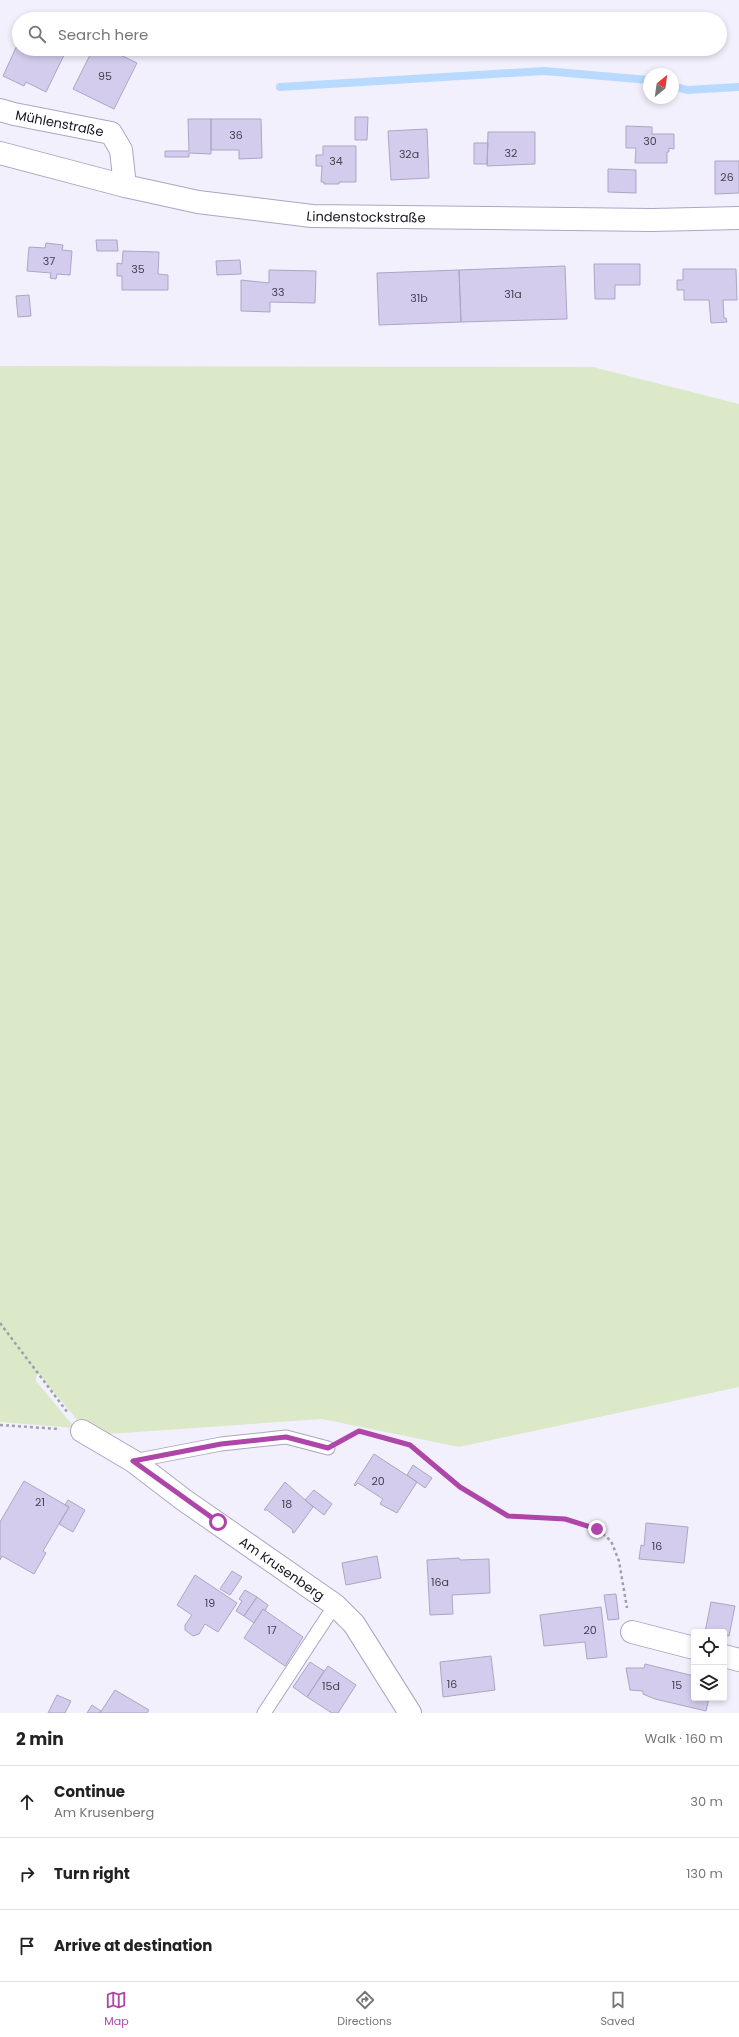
<!DOCTYPE html>
<meta charset="utf-8">
<style>
body{margin:0;font-family:Poppins,sans-serif;background:#f6f6f6;color:#222}
.controls{position:absolute;right:12px;bottom:12px;display:grid;overflow:hidden;border-radius:4px;box-shadow:0 2px 6px #0003}
.controls button{width:36px;height:36px;display:grid;place-items:center;padding:0;border:0;border-bottom:1px solid #e0e0e0;background:#fff;color:#222;font:20px sans-serif}
.compass{position:absolute;left:643px;top:68px;width:36px;height:36px;border-radius:50%;background:#fff;box-shadow:0 2px 6px #0003;rotate:29deg}
.stop{position:absolute;width:12px;height:12px;margin:-9px;border:3px solid #ae45a8;border-radius:50%;background:#fff}
.stop.end{background:#ae45a8;border-color:#fff;box-shadow:0 1px 4px #0008}
.list{margin:0;padding:0;list-style:none}
h2{display:flex;justify-content:space-between;align-items:center;height:52px;margin:0;padding:0 16px;font-size:17px}
h2 small{font-size:13px;font-weight:400;color:#767676}
.list li{display:grid;grid-template-columns:26px 1fr auto;gap:12px;align-items:center;box-sizing:border-box;height:72px;padding:0 16px;border-top:1px solid #e0e0e0}
.list b{display:block;font-size:15px;white-space:nowrap}
.list p{margin:0;font-size:13px;white-space:nowrap;color:#767676}
.list em{font-size:13px;font-style:normal;color:#767676}
.icon{flex:none;width:22px;height:22px;fill:none;stroke:currentColor;stroke-width:2;stroke-linecap:round;stroke-linejoin:round}
.map{position:relative;flex:none;width:739px;height:1713px;overflow:hidden}
.search{position:absolute;background:#fff;box-shadow:0 2px 6px #0003;left:12px;right:12px;top:12px;height:44px;display:flex;align-items:center;gap:10px;box-sizing:border-box;padding:0 14px;border-radius:22px;color:#767676;font-size:15px}
.sheet{height:268px;background:#fff}
nav{display:flex;justify-content:space-around;align-items:center;box-sizing:border-box;height:56px;border-top:1px solid #e0e0e0;background:#fff;font-size:11px;color:#767676}
nav a{display:grid;justify-items:center;gap:2px}
nav .on{color:#ae45a8}
.map>svg:first-child{display:block}
.green{fill:#dbe9c9}
.lines{fill:none;stroke-linecap:round;stroke-linejoin:round}
.stream{stroke:#b8daff;stroke-width:8}
.building{fill:#d4ccec;stroke:#aca5c4}
.lane-casing{stroke:#aca5c4;stroke-width:15}
.street-casing{stroke:#aca5c4;stroke-width:24}
.secondary-casing{stroke:#aca5c4;stroke-width:24}
.path{stroke:#a29fab;stroke-width:2.5;stroke-dasharray:3 3;stroke-linecap:butt}
.lane{stroke:#fff;stroke-width:13}
.street{stroke:#fff;stroke-width:22}
.secondary{stroke:#fff;stroke-width:22}
.route{stroke:#ae45a8;stroke-width:5}
.labels{text-anchor:middle;dominant-baseline:central;stroke-width:4;stroke-linejoin:round;paint-order:stroke}
.number-label{font-size:11px;fill:#464252}
.street-label{font-size:13px;fill:#17141f;stroke:#fff}
</style>
<div class="map">
<svg width="739" height="1713" viewBox="0 0 739 1713">
<rect width="100%" height="100%" fill="#f3f0fd"/>
<path class="green" d="M0 366 593 367 739 404V1387L459 1447 322 1419 94 1435 84 1428 37 1372 36 1381 75 1428 0 1422Z"/>
<g class="lines">
<path class="stream" d="M673 86 687 90 739 87
M280 87 544 71 649 80"/>
</g>
<path class="building" d="M19 41V49H67L46 92 26 82 24 86 3 76Z
M93 49H108L137 63 114 109 73 89Z
M355 117H368L367 140H355Z
M188 119H211V154L189 153V157H165V151H189Z
M211 119H261L262 158 239 159V150H211Z
M626 126 652 127V134H674V149L669 148V152H667V163H635L636 148H626Z
M427 129 429 178 391 180 388 131Z
M488 132H535V164L487 166Z
M474 143H488L487 164H474Z
M323 146H356V182H339V184H324V182H321L322 166H316V155H323Z
M715 161H739V193L715 194Z
M608 169 636 170V193L608 192Z
M96 240H117L118 251H97Z
M46 243 63 245 62 250 72 251 70 275 57 274 56 279 50 278 51 273 27 271 29 247 45 248Z
M123 251 159 252 158 274 168 275V290H122V276H117V263L122 264Z
M240 260 241 274 217 275 216 261Z
M594 264H640V285H615V299H595Z
M565 266 567 319 461 322 459 270Z
M683 269H736L737 300H723L724 318H726L727 322 711 323 709 300H684V290H677V280H683Z
M269 270 316 271 315 303 270 302V312L241 311V280L269 283Z
M459 270 461 322 379 325 377 273Z
M29 295 31 316 18 317 16 296Z
M374 1454 417 1482 397 1513 380 1504 383 1499 358 1483 355 1486 354 1485Z
M413 1465 432 1478 425 1488 407 1475Z
M24 1481 69 1507 43 1551 46 1553 34 1574 2 1556 0 1560V1522Z
M285 1482 313 1507 294 1533 292 1532 293 1530 267 1510H264Z
M314 1490 332 1504 324 1515 305 1500Z
M68 1500 85 1510 73 1532 59 1524 69 1507 65 1505Z
M646 1523 688 1527 684 1563 639 1559 641 1545 644 1546Z
M377 1556 381 1578 346 1585 342 1563Z
M459 1558 460 1560 489 1559 490 1593 452 1595 453 1614 430 1615 427 1560Z
M232 1571 242 1577 230 1595 220 1589Z
M195 1575 237 1603 218 1632 205 1624 199 1634 193 1636 185 1630V1625L192 1615 177 1605Z
M245 1590 257 1597 244 1616 236 1611 242 1601 239 1599Z
M616 1594 619 1619 608 1620 604 1595Z
M257 1597 268 1605 265 1611 263 1609 254 1623 244 1616Z
M711 1602 735 1606 729 1636 724 1635V1632H705Z
M601 1607 607 1657 587 1659 585 1642 544 1646 540 1615Z
M263 1609 303 1637 285 1666 244 1638Z
M491 1656 495 1690 443 1697 440 1662Z
M310 1662 324 1671 307 1697 293 1687Z
M645 1664 694 1676V1698H709L706 1711 655 1699 643 1694V1691L630 1690 626 1668H644Z
M328 1666 356 1685 338 1713H332L307 1697Z
M115 1690 149 1710 147 1713H100Z
M57 1695 71 1701 65 1713H48Z
M92 1705 101 1711 100 1713H87Z"/>
<g class="lines">
<g class="lane-casing">
<path id="lane" d="M133 1461 221 1444 286 1437 328 1448
M264 1713 335 1605"/>
</g>
<g class="street-casing">
<g id="street">
<path id="s1" d="M0 110 14 114 111 133 121 150 125 186"/>
<path id="s2" d="M82 1431 133 1461 184 1500 335 1605 354 1624 410 1713"/>
<path d="M632 1632 694 1648"/>
<path d="M724 1656 739 1660"/>
</g>
</g>
<g class="secondary-casing">
<g id="secondary">
<path id="s3" d="M0 153 125 186 198 202 312 216 652 220 739 218"/>
</g>
</g>
<path class="path" d="M0 1323 68 1413
M0 1425 59 1429
M345 1439 359 1431 410 1445 460 1487 508 1515 565 1519 597 1529 611 1541 619 1561 627 1608"/>
<use href="#lane" class="lane"/>
<use href="#street" class="street"/>
<use href="#secondary" class="secondary"/>
</g>
<g class="lines">
<path class="route" d="M218 1522 133 1461 221 1444 286 1437 328 1448 359 1431 410 1445 460 1487 508 1516 565 1519 597 1529"/>
</g>
<g class="labels">
<g class="number-label">
<text x="105" y="76">95</text>
<text x="236" y="135">36</text>
<text x="650" y="141">30</text>
<text x="511" y="153">32</text>
<text x="409" y="154">32a</text>
<text x="336" y="161">34</text>
<text x="727" y="177">26</text>
<text x="49" y="261">37</text>
<text x="138" y="269">35</text>
<text x="278" y="292">33</text>
<text x="513" y="294">31a</text>
<text x="419" y="298">31b</text>
<text x="378" y="1481">20</text>
<text x="40" y="1502">21</text>
<text x="287" y="1504">18</text>
<text x="657" y="1546">16</text>
<text x="440" y="1582">16a</text>
<text x="210" y="1603">19</text>
<text x="272" y="1630">17</text>
<text x="590" y="1630">20</text>
<text x="452" y="1684">16</text>
<text x="677" y="1685">15</text>
<text x="331" y="1686">15d</text>
</g>
<g class="street-label">
<text stroke="none"><textPath href="#s1" startOffset="61">Mühlenstraße</textPath></text>
<text stroke="none"><textPath href="#s3" startOffset="373">Lindenstockstraße</textPath></text>
<text stroke="none"><textPath href="#s2" startOffset="243">Am Krusenberg</textPath></text>
</g>
</g>
</svg>
<div class="controls">
<button><svg class="icon" aria-label="locate" viewBox="0 0 24 24"><circle cx="12" cy="12" r="6"/><path d="M12 2v4M12 18v4M2 12h4M18 12h4"/></svg></button>
<button><svg class="icon" aria-label="layers" viewBox="0 0 24 24"><path d="M12 4l9 5-9 5-9-5zM3 14l9 5 9-5"/></svg></button>
</div>
<svg class="compass" viewBox="-18 -18 36 36"><path d="M0-13l5 13h-10z" fill="#e53935"/><path d="M0 13l5-13h-10z" fill="#767676"/></svg>
<div class="stop" style="left:218px;top:1522px"></div>
<div class="stop end" style="left:597px;top:1529px"></div>
<div class="search"><svg class="icon" aria-label="search" viewBox="0 0 24 24"><circle cx="10" cy="10" r="6"/><path d="M15 15l6 6"/></svg>Search here</div>
</div>
<section class="sheet">
<h2>2 min<small>Walk · 160 m</small></h2>
<ul class="list">
<li><svg class="icon" aria-label="ahead" viewBox="0 0 24 24"><path d="M12 20V5M6 11l6-6 6 6"/></svg><div><b>Continue</b><p>Am Krusenberg</p></div><em>30 m</em></li>
<li><svg class="icon" aria-label="right" viewBox="0 0 24 24"><path d="M7 20v-9h11M14 6l5 5-5 5"/></svg><div><b>Turn right</b></div><em>130 m</em></li>
<li><svg class="icon" aria-label="arrive" viewBox="0 0 24 24"><path d="M6 21V4h12l-3 4 3 4H6"/></svg><div><b>Arrive at destination</b></div></li>
</ul>
</section>
<nav>
<a class="on"><svg class="icon" aria-label="map" viewBox="0 0 24 24"><path d="M3 6l6-2 6 2 6-2v14l-6 2-6-2-6 2zM9 4v14M15 6v14"/></svg>Map</a>
<a><svg class="icon" aria-label="directions" viewBox="0 0 24 24"><path d="M12 3l9 9-9 9-9-9zM9 14v-3h6M13 9l2 2-2 2"/></svg>Directions</a>
<a><svg class="icon" aria-label="saved" viewBox="0 0 24 24"><path d="M7 4h10v16l-5-4-5 4z"/></svg>Saved</a>
</nav>
